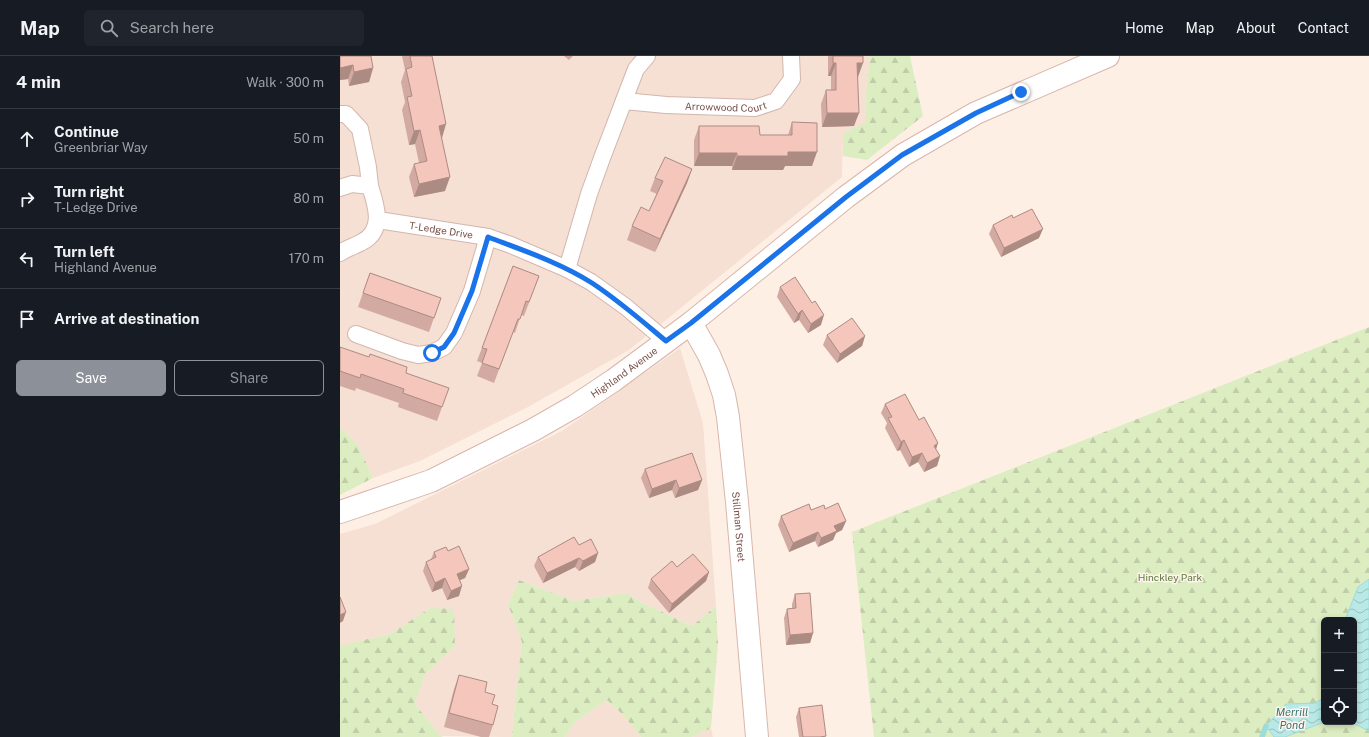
<!DOCTYPE html>
<meta charset="utf-8">
<style>
body{margin:0;font-family:"Public Sans",sans-serif;background:#20242c;color:#f1f3f6}
.controls{position:absolute;right:12px;bottom:12px;display:grid;overflow:hidden;border-radius:6px;box-shadow:0 2px 6px #0003}
.controls button{width:36px;height:36px;display:grid;place-items:center;padding:0;border:0;border-bottom:1px solid #363941;background:#171b24;color:#f1f3f6;font:20px sans-serif}
.stop{position:absolute;width:12px;height:12px;margin:-9px;border:3px solid #1a73e8;border-radius:50%;background:#fff}
.stop.end{background:#1a73e8;border-color:#fff;box-shadow:0 1px 4px #0008}
.list{margin:0;padding:0;list-style:none}
h2{display:flex;justify-content:space-between;align-items:center;height:52px;margin:0;padding:0 16px;font-size:17px}
h2 small{font-size:13px;font-weight:400;color:#9ea1a6}
.list li{display:grid;grid-template-columns:26px 1fr auto;gap:12px;align-items:center;box-sizing:border-box;height:60px;padding:0 16px;border-top:1px solid #363941}
.list b{display:block;font-size:15px;white-space:nowrap}
.list p{margin:0;font-size:13px;white-space:nowrap;color:#9ea1a6}
.list em{font-size:13px;font-style:normal;color:#9ea1a6}
.actions{display:flex;gap:8px;padding:12px 16px}
.actions a{flex:1;padding:9px 0;border:1px solid #8c9099;border-radius:6px;text-align:center;font-size:14px;color:#8c9099}
.actions .main{background:#8c9099;color:#fff}
.icon{flex:none;width:22px;height:22px;fill:none;stroke:currentColor;stroke-width:2;stroke-linecap:round;stroke-linejoin:round}
.map{position:relative;flex:none;width:1029px;height:681px;overflow:hidden}
header{display:flex;align-items:center;gap:24px;box-sizing:border-box;height:56px;padding:0 20px;background:#171b24;border-bottom:1px solid #363941}
header strong{font-size:19px}
nav{display:flex;gap:22px;margin-inline-start:auto;font-size:14px}
.search{width:280px;height:36px;background:#20242c;display:flex;align-items:center;gap:10px;box-sizing:border-box;padding:0 14px;border-radius:6px;color:#9ea1a6;font-size:15px}
main{display:flex}
aside{flex:1;background:#171b24}
.map>svg:first-child{display:block}
.residential{fill:#f6dfd3}
.forest{fill:url(#forest-firs)}
.water{fill:url(#water-waves);stroke:#9ddcd8}
.lines{fill:none;stroke-linecap:round;stroke-linejoin:round}
.stream{stroke:#9ddcd8;stroke-width:5.5}
.street-casing{stroke:#d3b6ad;stroke-width:18}
.secondary-casing{stroke:#d9b6ac;stroke-width:24}
.street{stroke:#fff;stroke-width:16}
.secondary{stroke:#fff;stroke-width:22}
.wall{fill:#d3aaa1}
.shaded-wall{fill:#ac8b83}
.building{fill:#f5c6bb;stroke:#ac8b83}
.route{stroke:#1a73e8;stroke-width:5}
.labels{text-anchor:middle;dominant-baseline:central;stroke-width:3;stroke-linejoin:round;paint-order:stroke}
.street-label{font-size:10px;fill:#794f48;stroke:#fff4ed}
.park-label{font-size:10px;fill:#5c7a3c;stroke:#fff4ed}
.water-label{font-size:11px;font-style:italic;fill:#387874;stroke:#fff4ed}
</style>
<header>
<strong>Map</strong>
<div class="search"><svg class="icon" aria-label="search" viewBox="0 0 24 24"><circle cx="10" cy="10" r="6"/><path d="M15 15l6 6"/></svg>Search here</div>
<nav><a>Home</a><a>Map</a><a>About</a><a>Contact</a></nav>
</header>
<main>
<aside>
<h2>4 min<small>Walk · 300 m</small></h2>
<ul class="list">
<li><svg class="icon" aria-label="ahead" viewBox="0 0 24 24"><path d="M12 20V5M6 11l6-6 6 6"/></svg><div><b>Continue</b><p>Greenbriar Way</p></div><em>50 m</em></li>
<li><svg class="icon" aria-label="right" viewBox="0 0 24 24"><path d="M7 20v-9h11M14 6l5 5-5 5"/></svg><div><b>Turn right</b><p>T-Ledge Drive</p></div><em>80 m</em></li>
<li><svg class="icon" aria-label="left" viewBox="0 0 24 24"><path d="M17 20v-9H6M10 6l-5 5 5 5"/></svg><div><b>Turn left</b><p>Highland Avenue</p></div><em>170 m</em></li>
<li><svg class="icon" aria-label="arrive" viewBox="0 0 24 24"><path d="M6 21V4h12l-3 4 3 4H6"/></svg><div><b>Arrive at destination</b></div></li>
</ul>
<div class="actions"><a class="main">Save</a><a>Share</a></div>
</aside>
<div class="map">
<svg width="1029" height="681" viewBox="0 0 1029 681">
<defs>
<pattern id="forest-firs" width="22" height="20" patternUnits="userSpaceOnUse"><rect width="22" height="20" fill="#ddedc2"/><path d="M5 1l3.5 6h-7zM16 11l3.5 6h-7z" fill="#c1cda8"/></pattern>
<pattern id="water-waves" width="16" height="10" patternUnits="userSpaceOnUse"><rect width="16" height="10" fill="#b8e9e6"/><path d="M0 5q4-4 8 0t8 0" fill="none" stroke="#9abfbc"/></pattern>
</defs>
<rect width="100%" height="100%" fill="#feefe5"/>
<path class="residential" d="M0 0H530L526 36 525 68 503 77 502 121 289 294 188 351 80 405 33 422 18 389 0 371Z
M340 292 363 367 376 550 352 570 301 546 287 537 234 545 179 524 168 548 182 586 175 645 172 681 101 680 75 648 85 619 115 590 90 552 50 578 10 587 0 590V478L35 468 222 375Z
M267 644 284 660 301 681H225L235 666Z
M371 672 373 681H352Z"/>
<path class="forest" d="M530 0H570L583 60 527 104 503 100V77L525 67 526 36Z
M1029 271V523L1018 531 1005 564H984V641L976 647 946 648 926 670 934 681H534L512 476Z
M0 371 18 389 33 422 0 439Z
M179 524 234 545 287 537 301 546 352 570 376 550 378 587 371 672 352 681H301L284 660 267 644 235 666 225 681H172L175 645 182 586 168 548Z
M90 552 114 553 115 590 85 619 75 648 101 680 103 681H0V590L10 587 50 578Z
M984 666H1011L1029 675V681H945Z"/>
<path class="water" d="M1029 523V675L1011 666H1014V564H1005L1018 531Z
M984 641V666L945 681H934L926 670 946 648 976 647Z"/>
<g class="lines">
<path class="stream" d="M922 681 926 670"/>
<g class="street-casing">
<g id="street">
<path id="s1" d="M284 45 326 49 415 52 436 45 452 23 451 0"/>
<path d="M0 58H6L20 73 28 111 30 130"/>
<path d="M0 132 12 128 30 130C36 149 45 174 22 186 15 190 7 192 0 197"/>
<path id="s2" d="M38 164 148 181 171 189 227 213 251 226 286 251 326 285"/>
<path d="M227 213 249 138 262 102 296 13 307 0"/>
<path d="M16 278 62 295 78 299 92 297 104 291 114 277 132 235 148 181"/>
</g>
</g>
<g class="secondary-casing">
<g id="secondary">
<path id="s3" d="M351 267 369 299 377 318 384 339 388 361 397 446 417 681"/>
<path id="s4" d="M0 456 91 425 193 374 235 350 274 324 351 267 506 141 563 99 636 57 768 0"/>
</g>
</g>
<use href="#street" class="street"/>
<use href="#secondary" class="secondary"/>
</g>
<path class="wall" d="M0 0 33 12 29 26 9 30 8 23 0 24Z
M62 0H92L102 82 105 135 74 141 69 121 74 108 79 107 75 88 69 89 62 54 65 46 61 26 65 14Z
M224 0H233L229 4Z
M488 0H523L517 21 514 70 482 71 481 48 486 34H491V20H488Z
M452 66 472 110H445L443 114H392V110H354V84L359 70 420 79H448Z
M352 113 347 127 315 196 287 184 292 170 309 155 317 138 310 135 315 122Z
M673 162 699 182 661 201 649 178 653 169Z
M173 210 199 220 184 260 181 259 175 277 173 276 154 327 137 320 142 307 137 305Z
M30 217 101 242 89 276 18 251Z
M440 231 481 269 468 277 459 264 454 267 437 241Z
M487 279 525 280 522 290 497 307 483 289Z
M0 291 66 317 102 351 97 365 58 351 59 347 16 332 15 335 0 330Z
M545 348 579 364 600 400 597 410 584 416 578 406 569 411 560 394 557 395 545 372 547 367 541 357Z
M305 413 362 424 358 434 335 442 332 434 309 442 301 422Z
M485 453 506 465 502 474 496 477 493 484 478 491 475 485 449 496 438 469 441 460 471 454Z
M239 489 258 497 255 506 239 515 235 511 203 527 194 510 198 501Z
M108 495 129 513 125 522 120 524 119 540 107 544 102 532 92 536 83 515 86 506 91 503 94 496Z
M337 511 369 516 366 525 329 557 308 532 311 523Z
M455 538 473 577 470 587 446 589 444 562 447 553 452 552V548Z
M119 619 145 636 152 648 153 669 149 681H141L104 671 114 633Z
M459 652 486 681H459L456 661Z"/>
<path class="shaded-wall" d="M493 7H496L491 20H488Z
M517 7H523L518 21H512Z
M13 9 8 23 0 24V12Z
M33 12 29 26 9 30 14 16Z
M487 57H519L514 70 482 71Z
M106 68 102 82 99 70Z
M80 74 75 88 69 89 74 75Z
M448 96H477L472 110H445L443 114H392L397 100Z
M359 97H397L392 110H354Z
M352 113 347 127 315 196 320 183Z
M110 121 105 135 74 141 79 128Z
M703 173 699 182 661 201 664 192Z
M462 254 459 264 454 267 458 258Z
M484 259 481 269 468 277 471 268Z
M525 280 522 290 497 307 500 298Z
M564 384 560 394 557 395 561 386Z
M598 387 595 397 594 390Z
M582 397 578 406 569 411 572 401Z
M600 400 597 410 584 416 587 407Z
M336 424 332 434 309 442 312 433Z
M362 424 358 434 335 442 339 432Z
M506 465 502 474 496 477 493 484 478 491 481 482 494 470Z
M478 476 475 485 449 496 453 487Z
M258 497 255 506 239 515 243 505Z
M239 502 235 511 203 527 207 517Z
M129 513 125 522 113 527 117 518Z
M369 516 366 525 329 557 332 548Z
M105 522 102 532 92 536 95 527Z
M122 530 119 540 107 544 111 535Z
M6 556 3 565 0 567V559Z
M473 577 470 587 446 589 450 579Z"/>
<path class="building" d="M0 0H31L33 12 14 16 13 9 0 12Z
M70 0H92L106 68 99 70 110 121 79 128 74 108 87 105 80 74 74 75 67 41 72 40 66 13 72 11Z
M493 0H523V7H517L519 57H487L486 34H496V7H493Z
M452 66 477 67V96H448V100H397V97H359V70H419L420 79H452Z
M325 101 352 113 320 183 292 170 301 151 309 155 323 125 315 122Z
M692 153 703 173 664 192 653 169 672 159 673 162Z
M173 210 199 220 189 246 186 245 180 263H178L159 313 142 307 147 293 142 292Z
M30 217 101 242 94 262 23 237Z
M455 221 472 247 475 245 484 259 471 268 462 254 458 258 440 231Z
M512 262 525 280 500 298 487 279Z
M0 291 29 301 30 298 67 311 66 317 109 332 102 351 63 337 64 333 21 318 20 322 0 315Z
M565 338 579 364 584 361 598 387 594 390 600 400 587 407 582 397 572 401 564 384 561 386 548 362 552 361 545 348Z
M352 397 362 424 339 432 336 424 312 433 305 413Z
M498 447 506 465 494 470 497 475 481 482 478 476 453 487 441 460 469 448 471 454 484 449 485 453Z
M234 481 239 489 251 483 258 497 243 505 239 502 207 517 198 501Z
M119 490 129 513 117 518 122 530 111 535 105 522 95 527 86 506 96 501 94 496 106 491 108 495Z
M353 498 369 516 332 548 311 523 332 505 337 511Z
M470 537 473 577 450 579 447 553 456 552 455 538Z
M0 541 6 556 0 559Z
M119 619 147 626 145 636 155 639 152 648 158 650 153 669 109 657Z
M482 649 486 680 480 681H463L459 652Z"/>
<g class="lines">
<path class="route" d="M92 297 104 291 114 277 132 235 148 181C182 194 221 207 252 227 278 244 302 265 326 285L351 267 506 141 562 99 636 57 681 36"/>
</g>
<g class="labels">
<g class="street-label">
<text stroke="none"><textPath href="#s1" startOffset="102">Arrowwood Court</textPath></text>
<text stroke="none"><textPath href="#s2" startOffset="64">T-Ledge Drive</textPath></text>
<text stroke="none"><textPath href="#s4" startOffset="318">Highland Avenue</textPath></text>
<text stroke="none"><textPath href="#s3" startOffset="212">Stillman Street</textPath></text>
</g>
<g class="park-label">
<text x="830" y="521">Hinckley Park</text>
</g>
<g class="water-label">
<text x="952" y="656">Merrill<tspan x="952" dy="13">Pond</tspan></text>
</g>
</g>
</svg>
<div class="controls">
<button>+</button>
<button>−</button>
<button><svg class="icon" aria-label="locate" viewBox="0 0 24 24"><circle cx="12" cy="12" r="6"/><path d="M12 2v4M12 18v4M2 12h4M18 12h4"/></svg></button>
</div>
<div class="stop" style="left:92px;top:297px"></div>
<div class="stop end" style="left:681px;top:36px"></div>
</div>
</main>
